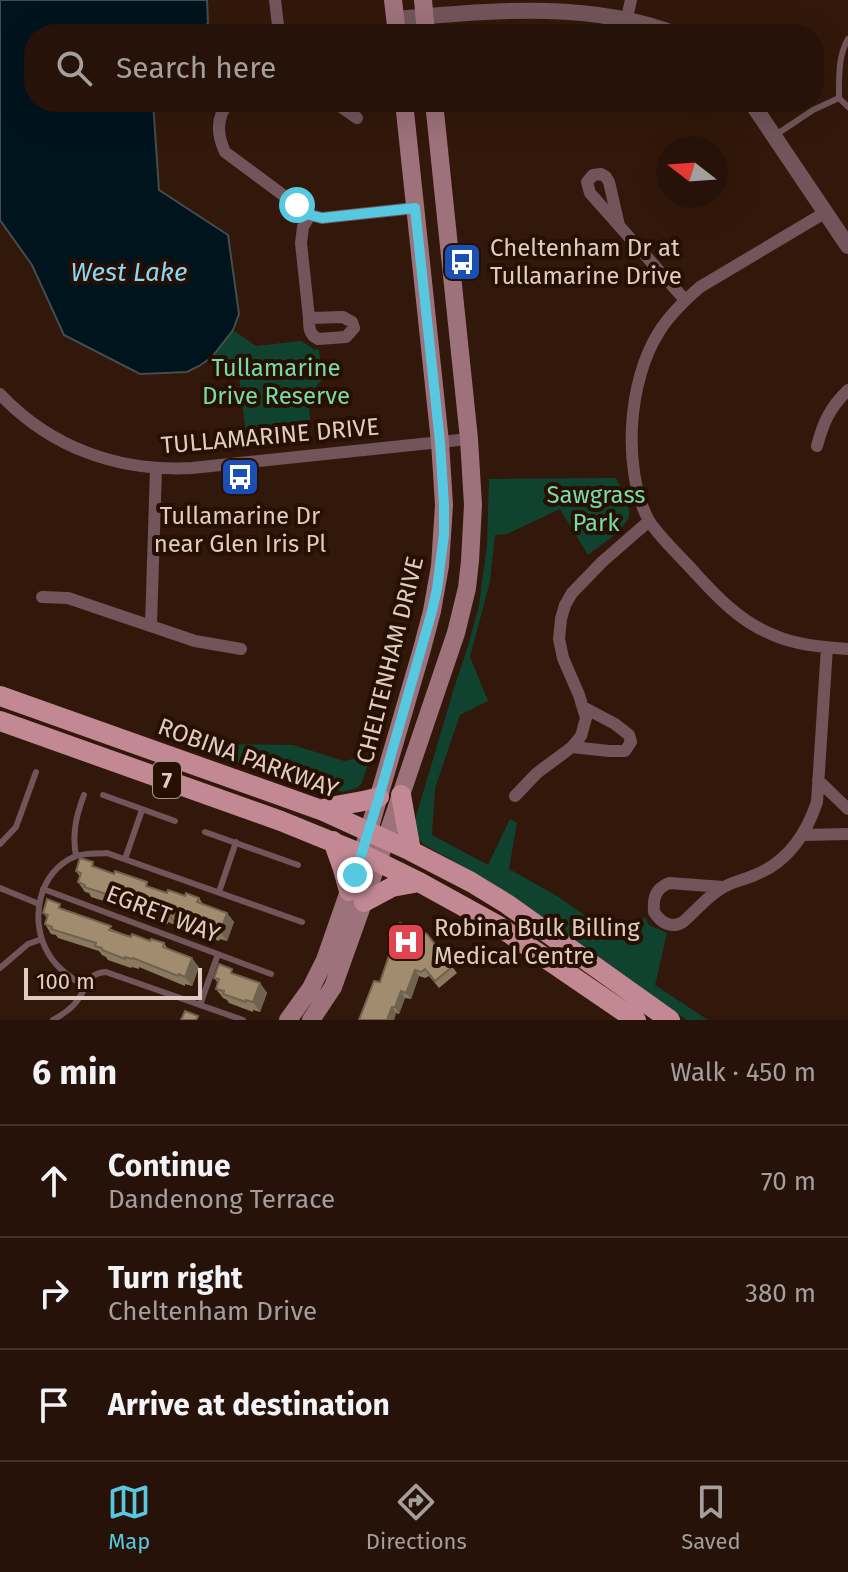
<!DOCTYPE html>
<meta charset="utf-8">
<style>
body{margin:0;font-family:"Fira Sans",sans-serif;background:#322016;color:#f1f3f6}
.compass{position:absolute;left:656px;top:136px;width:72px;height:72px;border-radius:50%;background:#261208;box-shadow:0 8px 32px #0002;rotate:287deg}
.scale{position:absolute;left:24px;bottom:20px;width:178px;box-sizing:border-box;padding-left:8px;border:4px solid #dfcdc4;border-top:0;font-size:22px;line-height:28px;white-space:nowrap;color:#dfcdc4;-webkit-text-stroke:6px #270f02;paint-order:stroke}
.stop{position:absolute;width:24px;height:24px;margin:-18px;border:6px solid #56c9e0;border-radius:50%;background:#fff}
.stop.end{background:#56c9e0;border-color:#fff;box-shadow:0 2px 8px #0008}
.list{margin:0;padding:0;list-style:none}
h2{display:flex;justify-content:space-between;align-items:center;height:104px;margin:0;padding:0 32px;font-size:34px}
h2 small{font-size:26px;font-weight:400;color:#a49e9c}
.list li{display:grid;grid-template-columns:52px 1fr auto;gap:24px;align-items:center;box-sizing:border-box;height:112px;padding:0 32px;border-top:2px solid #423229}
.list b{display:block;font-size:30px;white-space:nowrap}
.list p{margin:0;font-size:26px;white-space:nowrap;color:#a49e9c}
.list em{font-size:26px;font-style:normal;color:#a49e9c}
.icon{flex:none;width:44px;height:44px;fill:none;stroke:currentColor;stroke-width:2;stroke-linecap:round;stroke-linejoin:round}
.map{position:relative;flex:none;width:848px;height:1020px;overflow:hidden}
.search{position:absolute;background:#261208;box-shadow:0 8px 32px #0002;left:24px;right:24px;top:24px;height:88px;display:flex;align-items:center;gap:20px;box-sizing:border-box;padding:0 28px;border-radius:32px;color:#a49e9c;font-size:30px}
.sheet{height:440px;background:#261208}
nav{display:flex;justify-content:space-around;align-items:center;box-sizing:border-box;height:112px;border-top:2px solid #423229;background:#261208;font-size:22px;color:#a49e9c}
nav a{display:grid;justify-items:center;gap:4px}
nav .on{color:#56c9e0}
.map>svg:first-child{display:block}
.green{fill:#10432f}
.water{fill:#00141d;stroke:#434c4f;stroke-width:2}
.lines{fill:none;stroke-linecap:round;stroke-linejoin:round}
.service{stroke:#71555a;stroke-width:6}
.minor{stroke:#71555a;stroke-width:12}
.tertiary{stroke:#71555a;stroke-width:16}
.secondary{stroke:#9e727b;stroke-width:18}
.primary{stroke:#c28994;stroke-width:20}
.wall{fill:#8a7860}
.shaded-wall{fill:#71624e}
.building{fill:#a18c70;stroke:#71624e;stroke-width:2}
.route{stroke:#56c9e0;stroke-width:10}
.labels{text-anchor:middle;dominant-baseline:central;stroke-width:8;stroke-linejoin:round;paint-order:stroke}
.shield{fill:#270f02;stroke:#a8948a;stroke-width:2}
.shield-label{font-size:22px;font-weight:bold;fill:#dfcdc4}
.poi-label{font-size:24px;fill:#dfcdc4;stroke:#270f02;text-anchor:start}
.park-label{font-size:24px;fill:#76daad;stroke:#270f02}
.street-label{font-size:24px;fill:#dfcdc4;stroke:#270f02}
.water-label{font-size:26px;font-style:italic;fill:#88d8fa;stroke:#270f02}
</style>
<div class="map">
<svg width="848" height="1020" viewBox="0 0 848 1020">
<rect width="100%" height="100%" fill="#32180a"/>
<path class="green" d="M233 330 256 346 301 341 315 350 319 349 322 379 308 398 312 438 247 444 239 376 212 357Z
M616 478C621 488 630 503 629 515 627 529 599 546 588 555L560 509 507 534 495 535 490 581 470 657 488 701 460 715 435 788 432 835 488 865 510 819 517 823 509 869 557 896 619 939 645 917 649 925 667 933 655 985 708 1020H687L516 898 489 881 423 844 418 838 415 820 455 685 468 646 479 605 487 545 489 479Z
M153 735H177L204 744 293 745 344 761 371 755 362 783 357 788 342 792 291 772 228 761Z"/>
<path class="water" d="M0 0H207L208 23 199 34H34V102H153L159 190 228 235 239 314 233 330 212 357 199 366 187 372 140 374 64 335 32 265 0 220Z"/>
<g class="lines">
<path class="service" d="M334 34 338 28
M848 39C838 56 839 78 839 98L848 107
M774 136 813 110 839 98
M103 795 175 821
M205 832 298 865
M0 844 16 827 36 772
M76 856C72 834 76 816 84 795
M125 859 142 810
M0 888 39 904
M43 889 271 974
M219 892 236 842
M0 968 28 944 42 939
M85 986C71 979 56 967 48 953 29 921 38 871 76 856 85 853 98 854 107 853L302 922
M200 1005 218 954
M53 1020C63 1014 73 1008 79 998 88 985 88 973 106 972L243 1020"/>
<path class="minor" d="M275 0 279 34
M628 13 631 0
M229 102C216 117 217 135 225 152L310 215 322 218 415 208
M334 102 357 118
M826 212 700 287C685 300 670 314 659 332 628 380 622 468 648 519 656 534 684 560 696 574 718 598 740 621 771 634 795 645 822 647 848 649
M619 225 609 182 606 177 601 174 593 175 587 182 590 193 685 300
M309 318C309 327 309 335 318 339L346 337 354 328 352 322 343 317 309 318 301 243 303 227 310 215
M0 394C51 448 119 472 192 468L469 439
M817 446C823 423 830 407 848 390
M42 597 68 598 195 641 241 649
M151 625 156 469
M572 747 609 751H625L631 742 629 735 615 724 583 707
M818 780 848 809
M515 796 537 773 572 747 581 736 586 718 579 695 563 658 559 639 561 619 565 605 572 593 602 562 649 521
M803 835 848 834
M723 887 669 883C655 889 653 898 654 912 661 923 671 929 683 922 696 911 710 893 726 886 735 881 746 879 755 875 788 862 806 835 817 802L827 647"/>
<path class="tertiary" d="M395 19C491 11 586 0 676 34
M751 102 848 246"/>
<path class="secondary" d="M393 0 397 34
M423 0 426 34
M288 1020 311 988 325 960 362 854 422 649 432 611 440 566 444 505 440 442 404 102
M311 1020 333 987 386 839 456 633 467 588 470 561 473 505 469 439 434 102"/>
<path class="primary" d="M0 696 321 810 411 851 471 882 507 904 670 1020
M0 721 281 821 362 854 419 882 497 925 636 1020
M401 795 411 851
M321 810C340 803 359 804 379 797
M333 841 343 869 349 891
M364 902 392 887 419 882"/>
</g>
<path class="wall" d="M98 868 167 893 199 898 203 904 227 913 234 922 227 941 220 939 219 941 196 932 194 929 176 923 175 925 168 922V924L145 916 142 913 91 897 89 893 85 892 78 882 80 877 76 871Z
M65 910 131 937 164 943 168 949 199 967 192 986 185 984V986L139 967V969L132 967 131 968 108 960 106 957 102 955 99 951 58 938 56 935 51 934 45 924 47 918 43 913Z
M427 934 457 973 439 988 429 976 425 978 419 976 411 999 405 998 399 1014 396 1013 394 1020H359L380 982Z
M236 975 260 983 267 993 260 1012 253 1010V1012L229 1003 227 1000 223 998 216 989 218 983 214 978Z"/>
<path class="shaded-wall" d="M169 913 176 923 175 925 168 915Z
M227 913 234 922 227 941 220 932Z
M192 958 199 967 192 986 185 977Z
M415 970 419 976 411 999 406 993Z
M260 983 267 993 260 1012 253 1002Z
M401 991 405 998 399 1014 395 1007Z
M392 1007 396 1013 394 1020H387Z"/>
<path class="building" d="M80 858 93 862 92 866 114 874 115 871 147 882 146 886 167 893 168 890 185 896 186 893 199 898 197 902 227 913 220 932 213 929V931L190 923V921L169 913 168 915 162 913 161 915 138 906 139 904 84 887 85 885 78 882 81 873 76 871Z
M47 899 60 904 59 908 111 926 109 930 131 937 132 934 150 941 151 939 164 943 163 947 192 958 185 977 179 974 178 976 133 958 132 959 125 957V959L102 950V948L95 946 96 943 51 929 52 927 45 924 48 915 43 913Z
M400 923 427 934 452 967 435 981 425 969 421 972 415 970 406 993 401 991 395 1007H392L387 1020H359L374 981 380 982Z
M219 964 232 969 231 973 260 983 253 1002 246 1000V1002L223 994 224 991 216 989 219 979 214 978Z
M185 1011 198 1016 196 1020H197H181Z"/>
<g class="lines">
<path class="route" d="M297 205 310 215 322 218 415 208 440 442 444 505V534L437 589 432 611 379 797 355 875"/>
</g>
<defs>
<g id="bus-square" transform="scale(2)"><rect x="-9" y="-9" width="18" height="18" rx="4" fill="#1a4fb4" stroke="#270f02"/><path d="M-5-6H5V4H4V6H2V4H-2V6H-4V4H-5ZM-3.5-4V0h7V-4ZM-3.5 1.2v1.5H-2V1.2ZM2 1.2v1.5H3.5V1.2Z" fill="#fff"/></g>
<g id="hospital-square" transform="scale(2)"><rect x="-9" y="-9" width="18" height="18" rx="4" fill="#e0444e" stroke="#270f02"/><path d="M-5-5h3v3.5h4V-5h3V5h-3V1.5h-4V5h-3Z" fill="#fff"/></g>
</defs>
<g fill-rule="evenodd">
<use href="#bus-square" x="462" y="262"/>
<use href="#bus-square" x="240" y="477"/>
<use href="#hospital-square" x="406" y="942"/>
</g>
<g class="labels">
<rect class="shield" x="153" y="762" width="28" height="36" rx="6"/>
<g class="shield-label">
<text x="167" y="780">7</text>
</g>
<g class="poi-label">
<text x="490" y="248">Cheltenham Dr at<tspan x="490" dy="28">Tullamarine Drive</tspan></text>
<text x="240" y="516" text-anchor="middle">Tullamarine Dr<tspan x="240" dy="28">near Glen Iris Pl</tspan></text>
<text x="434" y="928">Robina Bulk Billing<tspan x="434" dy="28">Medical Centre</tspan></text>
</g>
<g class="park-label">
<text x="276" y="368">Tullamarine<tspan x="276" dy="28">Drive Reserve</tspan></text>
<text x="596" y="495">Sawgrass<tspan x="596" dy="28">Park</tspan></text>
</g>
<g class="street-label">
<text transform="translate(270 436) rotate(-5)">TULLAMARINE DRIVE</text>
<text transform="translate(390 660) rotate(-76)">CHELTENHAM DRIVE</text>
<text transform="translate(248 758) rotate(20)">ROBINA PARKWAY</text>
<text transform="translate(163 914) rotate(21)">EGRET WAY</text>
</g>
<g class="water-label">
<text x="129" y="272">West Lake</text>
</g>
</g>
</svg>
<svg class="compass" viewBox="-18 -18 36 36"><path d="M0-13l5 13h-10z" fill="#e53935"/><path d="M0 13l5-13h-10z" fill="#a49e9c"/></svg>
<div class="scale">100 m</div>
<div class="stop" style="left:297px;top:205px"></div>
<div class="stop end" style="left:355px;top:875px"></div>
<div class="search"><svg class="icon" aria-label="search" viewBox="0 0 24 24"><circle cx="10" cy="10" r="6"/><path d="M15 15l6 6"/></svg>Search here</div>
</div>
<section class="sheet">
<h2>6 min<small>Walk · 450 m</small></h2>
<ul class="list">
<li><svg class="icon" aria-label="ahead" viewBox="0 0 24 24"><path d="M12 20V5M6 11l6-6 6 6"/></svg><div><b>Continue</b><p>Dandenong Terrace</p></div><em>70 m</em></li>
<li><svg class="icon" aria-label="right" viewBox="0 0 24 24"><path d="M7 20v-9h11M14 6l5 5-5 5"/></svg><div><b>Turn right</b><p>Cheltenham Drive</p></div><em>380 m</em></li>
<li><svg class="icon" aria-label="arrive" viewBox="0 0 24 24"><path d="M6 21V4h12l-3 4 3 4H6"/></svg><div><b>Arrive at destination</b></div></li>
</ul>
</section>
<nav>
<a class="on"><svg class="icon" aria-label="map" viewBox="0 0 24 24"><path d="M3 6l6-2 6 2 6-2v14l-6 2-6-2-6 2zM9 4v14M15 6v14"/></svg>Map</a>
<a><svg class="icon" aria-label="directions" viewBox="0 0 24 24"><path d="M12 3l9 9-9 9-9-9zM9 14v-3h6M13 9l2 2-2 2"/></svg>Directions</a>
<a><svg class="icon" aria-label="saved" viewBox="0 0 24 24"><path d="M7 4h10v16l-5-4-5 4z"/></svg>Saved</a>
</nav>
